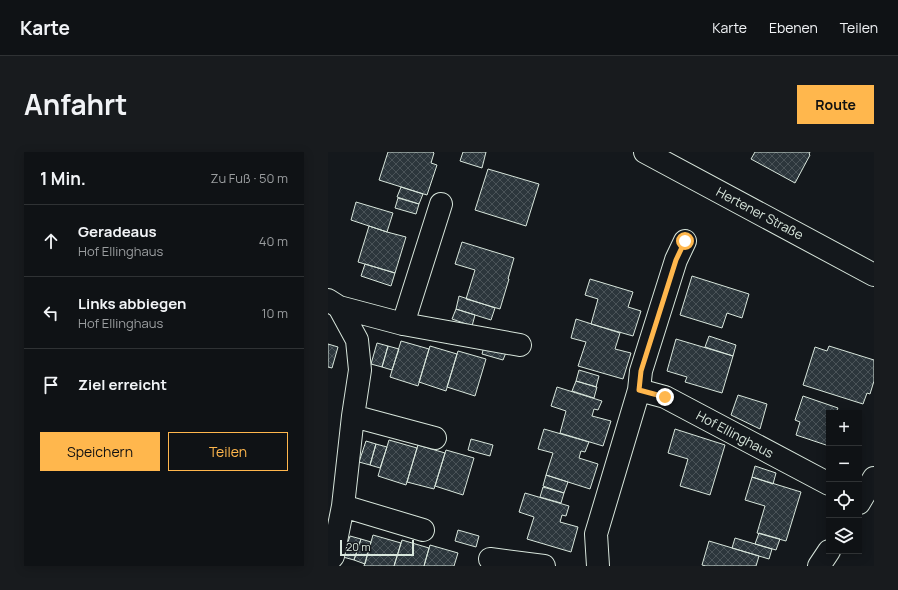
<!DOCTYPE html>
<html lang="de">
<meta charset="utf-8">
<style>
body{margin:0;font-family:Manrope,sans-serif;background:#181b1e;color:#f1f3f6}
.controls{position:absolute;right:12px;bottom:12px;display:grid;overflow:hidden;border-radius:0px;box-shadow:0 2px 10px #0003}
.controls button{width:36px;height:36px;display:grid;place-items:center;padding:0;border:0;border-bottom:1px solid #2f3234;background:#0f1215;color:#f1f3f6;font:20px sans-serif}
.scale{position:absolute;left:12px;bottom:10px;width:74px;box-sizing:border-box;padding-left:4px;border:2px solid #d8e6dc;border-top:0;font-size:11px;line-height:14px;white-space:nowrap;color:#d8e6dc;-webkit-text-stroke:3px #14181c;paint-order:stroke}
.stop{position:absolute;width:12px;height:12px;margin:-9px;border:3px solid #ffb74d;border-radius:50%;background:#fff}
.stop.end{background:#ffb74d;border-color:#fff;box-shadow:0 1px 4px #0008}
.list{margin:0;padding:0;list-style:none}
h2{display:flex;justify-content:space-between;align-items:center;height:52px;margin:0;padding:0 16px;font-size:17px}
h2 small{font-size:13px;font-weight:400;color:#9b9ea0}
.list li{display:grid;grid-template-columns:26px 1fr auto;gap:12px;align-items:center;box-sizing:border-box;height:72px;padding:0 16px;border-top:1px solid #2f3234}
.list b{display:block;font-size:15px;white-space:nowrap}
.list p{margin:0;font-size:13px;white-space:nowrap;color:#9b9ea0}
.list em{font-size:13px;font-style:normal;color:#9b9ea0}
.actions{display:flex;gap:8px;padding:12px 16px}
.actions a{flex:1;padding:9px 0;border:1px solid #ffb74d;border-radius:0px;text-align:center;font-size:14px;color:#ffb74d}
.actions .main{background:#ffb74d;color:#111}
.icon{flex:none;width:22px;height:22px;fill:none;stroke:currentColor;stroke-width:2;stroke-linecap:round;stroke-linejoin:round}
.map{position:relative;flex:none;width:546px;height:414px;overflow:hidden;border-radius:0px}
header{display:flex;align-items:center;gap:24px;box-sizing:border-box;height:56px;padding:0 20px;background:#0f1215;border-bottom:1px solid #2f3234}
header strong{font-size:19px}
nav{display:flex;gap:22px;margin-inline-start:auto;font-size:14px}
.intro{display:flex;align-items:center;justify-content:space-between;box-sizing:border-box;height:96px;padding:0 24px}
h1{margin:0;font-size:28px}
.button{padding:10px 18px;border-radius:0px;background:#ffb74d;color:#111;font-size:14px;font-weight:700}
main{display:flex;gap:24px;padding:0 24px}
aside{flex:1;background:#0f1215;border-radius:0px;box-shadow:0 2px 10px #0003}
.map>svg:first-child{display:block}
.building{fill:url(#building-cross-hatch);stroke:#d8e6dc}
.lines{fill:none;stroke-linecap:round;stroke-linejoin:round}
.minor-casing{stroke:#d8e6dc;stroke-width:24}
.major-casing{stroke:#d8e6dc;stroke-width:24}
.minor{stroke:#14181c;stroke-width:22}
.major{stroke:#14181c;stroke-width:22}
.route{stroke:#ffb74d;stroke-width:5}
.labels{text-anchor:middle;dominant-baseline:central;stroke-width:3;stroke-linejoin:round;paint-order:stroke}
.street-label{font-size:13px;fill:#d8e6dc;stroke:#14181c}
</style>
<header>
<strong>Karte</strong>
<nav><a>Karte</a><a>Ebenen</a><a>Teilen</a></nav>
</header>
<div class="intro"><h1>Anfahrt</h1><a class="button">Route</a></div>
<main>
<aside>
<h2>1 Min.<small>Zu Fuß · 50 m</small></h2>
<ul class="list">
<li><svg class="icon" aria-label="ahead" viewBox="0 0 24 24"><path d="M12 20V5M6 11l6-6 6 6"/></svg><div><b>Geradeaus</b><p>Hof Ellinghaus</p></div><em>40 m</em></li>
<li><svg class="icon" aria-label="left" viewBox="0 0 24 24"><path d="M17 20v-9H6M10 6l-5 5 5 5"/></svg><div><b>Links abbiegen</b><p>Hof Ellinghaus</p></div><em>10 m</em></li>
<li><svg class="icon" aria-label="arrive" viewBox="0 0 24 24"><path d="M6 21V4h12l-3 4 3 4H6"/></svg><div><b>Ziel erreicht</b></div></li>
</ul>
<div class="actions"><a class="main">Speichern</a><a>Teilen</a></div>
</aside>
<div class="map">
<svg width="546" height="414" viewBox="0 0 546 414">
<defs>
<pattern id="building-cross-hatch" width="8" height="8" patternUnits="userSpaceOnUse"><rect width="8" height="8" fill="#2c363c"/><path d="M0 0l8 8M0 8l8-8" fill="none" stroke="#4a5358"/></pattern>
</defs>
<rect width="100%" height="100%" fill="#14181c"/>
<path class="building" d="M60 0H105L106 1 103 11 109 13 99 43 51 28Z
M135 0H158L154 16 132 9Z
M427 0H482L481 2 482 3 467 31 423 7Z
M160 17 211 32 198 74 147 58Z
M73 35 95 42 91 52 69 45Z
M70 46 91 52 88 62 67 56Z
M28 50 65 61 59 80 23 68Z
M41 74 59 80 78 85 67 121 30 110Z
M134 90 186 106 180 127H181L172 157 138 147 147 118 127 112Z
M37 112 67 121 63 134 33 124Z
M364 124 421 142 414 166 399 161 394 176 352 163Z
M262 127 305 140 300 155 313 159 305 184 263 172 270 147 257 143Z
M131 144 167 156 163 168 128 157Z
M128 157 147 163 144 174 124 167Z
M248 167 292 181 287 197 303 201 295 227 250 214 258 190 243 186Z
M381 184 408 193 405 204 377 195Z
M348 187 405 204 394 241 357 230 359 225 339 219Z
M73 189 101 197 90 234 62 225Z
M49 191 60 194 54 215 43 212Z
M157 191 179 198 175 208 154 202Z
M0 192 10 195 4 216 0 215Z
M60 194 71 197 64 218 54 215Z
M102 194 129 202 118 239 91 230Z
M501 194 546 208V229L542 242 539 241 535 252 475 233 487 195 499 199Z
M130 199 158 207 147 244 119 235Z
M251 218 271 224 268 235 248 229Z
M248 229 269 235 266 246 244 239Z
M229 235 274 249 270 258 266 257 264 264 283 269 275 294 232 281 238 259 223 254Z
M410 243 439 252 432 277 403 263Z
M475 244 510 256 508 260 510 261H501V294L468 283 472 270 467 268Z
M216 277 261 290 257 300 253 299 251 306 270 312 262 337 218 323 225 301 210 297Z
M347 277 397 293 382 343 352 334 360 307 340 301Z
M143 287 165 293 162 304 140 298Z
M61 288 89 296 78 333 50 324Z
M38 289 48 292 42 313 31 310Z
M48 292 59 295 52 316 42 313Z
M90 293 117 301 106 337 79 330Z
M118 298 146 306 135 343 107 334Z
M427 314 448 321 445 332 424 325Z
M218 323 240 330 236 341 215 334Z
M424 325 473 340 458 389 429 381 437 354 417 348Z
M215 335 236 341 233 351 212 345Z
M197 341 241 354 238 364 234 363 232 370 250 375 243 400 199 387 206 365 191 360Z
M130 378 151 384 148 395 127 389Z
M431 381 452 387 448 398 427 392Z
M45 383 73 391 66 414H36Z
M22 384 33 387 26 408 15 405Z
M407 386 444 397 441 407 404 396Z
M33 387 43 390 37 412 26 408Z
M74 388 101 396 96 414H66Z
M381 389 431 404 428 414H378L374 413Z
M102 393 130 401 126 414H96Z"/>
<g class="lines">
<g class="minor-casing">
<path id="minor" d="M0 148 11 155 29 188 32 218 25 264 15 354 5 404 0 410
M11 155 75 172 192 193
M75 172 113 52
M311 238 313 219 348 108 357 89
M25 264 107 286
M531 351 546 326
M15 354 95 378
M162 407 216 414
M270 414 268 382 311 238 337 245 501 332
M491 414 501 399"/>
</g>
<g class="major-casing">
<path id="major" d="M317 0 546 123"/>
</g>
<use href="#minor" class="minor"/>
<use href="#major" class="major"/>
</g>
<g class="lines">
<path class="route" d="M337 245 311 238 313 219 348 108 357 89"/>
</g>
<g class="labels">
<g class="street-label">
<text transform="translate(432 61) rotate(28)">Hertener Straße</text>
<text transform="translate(407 282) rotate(28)">Hof Ellinghaus</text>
</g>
</g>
</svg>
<div class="controls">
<button>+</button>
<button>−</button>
<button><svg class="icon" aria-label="locate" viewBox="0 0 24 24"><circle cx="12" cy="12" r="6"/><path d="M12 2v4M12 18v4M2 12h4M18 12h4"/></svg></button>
<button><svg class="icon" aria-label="layers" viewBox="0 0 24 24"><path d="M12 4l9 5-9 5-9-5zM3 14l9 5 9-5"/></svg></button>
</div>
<div class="scale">20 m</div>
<div class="stop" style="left:357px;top:89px"></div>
<div class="stop end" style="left:337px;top:245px"></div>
</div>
</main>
